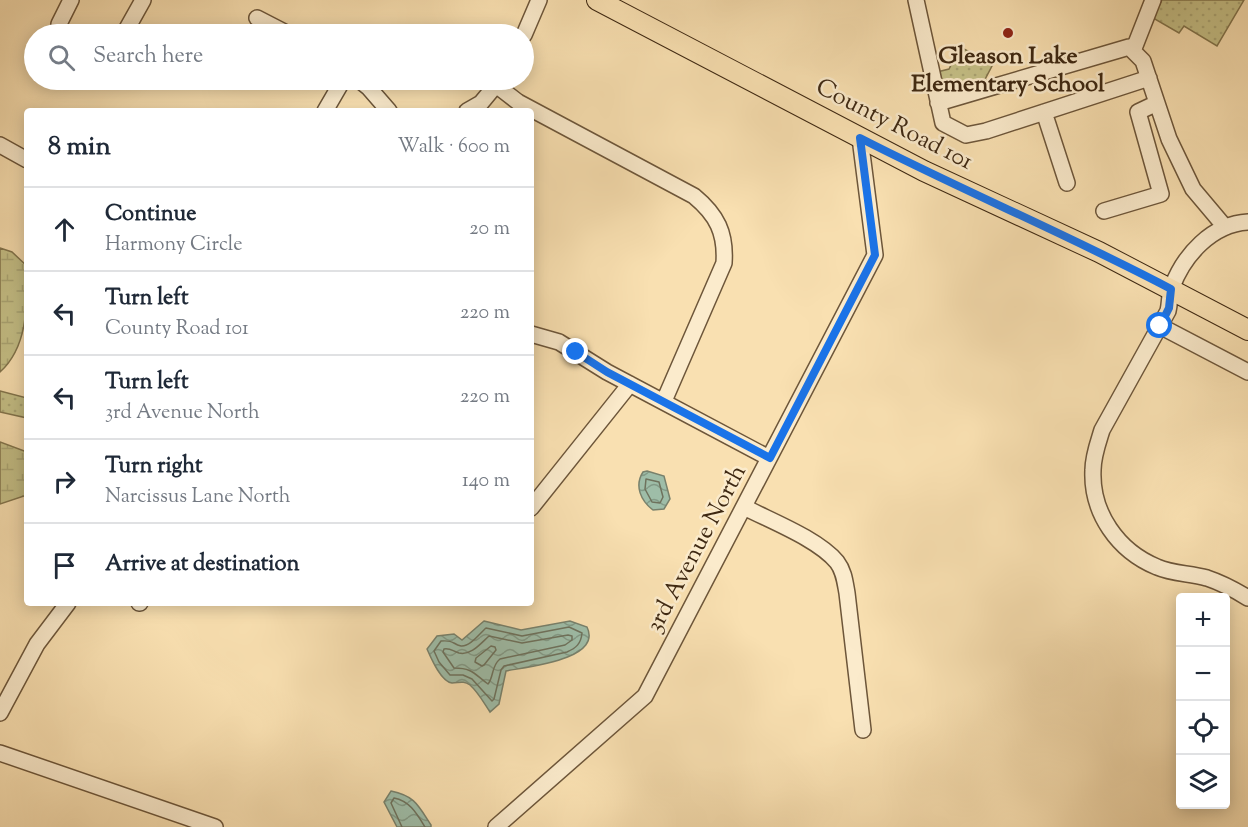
<!DOCTYPE html>
<meta charset="utf-8">
<style>
body{margin:0;font-family:"Sorts Mill Goudy",serif;background:#f6f6f7;color:#1f2937}
.controls{position:absolute;right:18px;bottom:18px;display:grid;overflow:hidden;border-radius:6px;box-shadow:0 3px 15px #0003}
.controls button{width:54px;height:54px;display:grid;place-items:center;padding:0;border:0;border-bottom:2px solid #e0e1e3;background:#fff;color:#1f2937;font:30px sans-serif}
.stop{position:absolute;width:18px;height:18px;margin:-14px;border:4px solid #1a73e8;border-radius:50%;background:#fff}
.stop.end{background:#1a73e8;border-color:#fff;box-shadow:0 2px 6px #0008}
.list{margin:0;padding:0;list-style:none}
h2{display:flex;justify-content:space-between;align-items:center;height:78px;margin:0;padding:0 24px;font-size:26px}
h2 small{font-size:20px;font-weight:400;color:#747a83}
.list li{display:grid;grid-template-columns:39px 1fr auto;gap:18px;align-items:center;box-sizing:border-box;height:84px;padding:0 24px;border-top:2px solid #e0e1e3}
.list b{display:block;font-size:22px;white-space:nowrap}
.list p{margin:0;font-size:20px;white-space:nowrap;color:#747a83}
.list em{font-size:20px;font-style:normal;color:#747a83}
.icon{flex:none;width:33px;height:33px;fill:none;stroke:currentColor;stroke-width:2;stroke-linecap:round;stroke-linejoin:round}
.map{position:relative;flex:none;width:1248px;height:827px;overflow:hidden}
.search{position:absolute;background:#fff;box-shadow:0 3px 15px #0003;left:24px;top:24px;width:510px;height:66px;display:flex;align-items:center;gap:15px;box-sizing:border-box;padding:0 21px;border-radius:33px;color:#747a83;font-size:22px}
.panel{position:absolute;background:#fff;box-shadow:0 3px 15px #0003;left:24px;top:108px;width:510px;height:498px;border-radius:6px}
.map>svg:first-child{display:block}
.wetland{fill:url(#wetland-marsh);stroke:#82744c;stroke-width:1.5}
.park{fill:url(#park-dots);stroke:#82744c;stroke-width:1.5}
.water{fill:url(#water-waves);stroke:#78816c;stroke-width:1.5}
.lines{fill:none;stroke-linecap:round;stroke-linejoin:round}
.shore{stroke:#6e725d;stroke-width:1.5}
.minor-casing{stroke:#6d563a;stroke-width:18}
.major-casing{stroke:#3e2812;stroke-width:22}
.minor{stroke:#fbebcc;stroke-width:15}
.major{stroke:#f9e0b1;stroke-width:20}
.route{stroke:#1a73e8;stroke-width:8}
.poi-dot{fill:#8f2418;stroke:#fbebcc;stroke-width:2}
.labels{text-anchor:middle;dominant-baseline:central;stroke-width:5;stroke-linejoin:round;paint-order:stroke}
.poi-label{font-size:24px;font-weight:bold;fill:#3e2812;stroke:#fbebcc}
.street-label{font-size:24px;fill:#3e2812;stroke:#fbebcc}
</style>
<div class="map">
<svg width="1248" height="827" viewBox="0 0 1248 827">
<defs>
<pattern id="wetland-marsh" width="20" height="14" patternUnits="userSpaceOnUse" patternTransform="scale(1.5)"><rect width="20" height="14" fill="#c5c087"/><path d="M1 5h8M5 5V1M11 12h8M15 12V8" fill="none" stroke="#aaa574"/></pattern>
<pattern id="park-dots" width="8" height="8" patternUnits="userSpaceOnUse" patternTransform="scale(1.5)"><rect width="8" height="8" fill="#c5c087"/><path d="M2 2h.1M6 6h.1" fill="none" stroke="#aaa574" stroke-width="1.8" stroke-linecap="round"/></pattern>
<pattern id="water-waves" width="16" height="10" patternUnits="userSpaceOnUse" patternTransform="scale(1.5)"><rect width="16" height="10" fill="#9ebda8"/><path d="M0 5q4-4 8 0t8 0" fill="none" stroke="#829a87"/></pattern>
</defs>
<rect width="100%" height="100%" fill="#f9e0b1"/>
<filter id="stains"><feTurbulence type="fractalNoise" baseFrequency=".00333" numOctaves="4"/><feColorMatrix values="0 0 0 0 .2 0 0 0 0 .09 0 0 0 0 .02 0 0 0 .5 -.17"/></filter>
<radialGradient id="worn" r=".72"><stop offset=".6" stop-color="#630" stop-opacity="0"/><stop offset="1" stop-color="#630" stop-opacity=".3"/></radialGradient>
<path class="wetland" d="M0 248 12 252 27 266C27 302 29 346 0 372Z
M0 442 27 452V495L0 504Z"/>
<path class="park" d="M1162 0H1244L1217 46 1184 26 1179 33 1153 18Z
M960 47 993 64 982 85C968 88 954 95 942 85V80L937 72 949 69Z
M0 391 27 398V418L0 412Z"/>
<path class="water" d="M647 471 664 476 670 499 664 509 653 510C641 501 634 486 643 472Z
M484 621 521 630 570 621 587 627C603 660 525 667 506 671L499 704 490 712C484 703 478 692 470 685 463 680 459 683 452 683 441 682 431 658 427 649L437 636 454 634 462 640Z
M391 791C415 796 418 805 431 825V827H397L384 802Z"/>
<g class="lines">
<path class="shore" d="M646 479 659 482 663 497 660 503 652 502 645 489Z
M569 627 582 633C581 644 576 648 567 652L504 666 501 670 494 699 492 701 472 679 463 675H450L439 662 434 651 441 641C455 640 452 644 461 646 470 647 480 633 486 628L522 636Z
M568 635 572 636V640L565 645 500 659C491 666 494 677 488 684 474 674 473 668 454 668L443 652 444 649C451 648 452 651 459 653 471 656 481 643 489 636L522 643Z
M491 646 495 647 496 650 484 665 482 666 475 662 476 658Z
M402 827 391 803 394 798C410 801 417 814 425 827"/>
<g class="minor-casing">
<path id="minor" d="M916 0 943 123 966 135 986 131 1149 78
M257 18 288 34
M59 34V24L71 0
M124 34 143 0
M524 35 539 0
M1133 51 1153 0
M359 80 369 88 389 111
M496 85 518 102 694 196C717 215 726 233 724 263L664 401
M938 103 1129 47 1143 61 1169 139 1193 189 1225 227
M325 111 343 80
M467 111 481 103 500 80
M1044 112 1067 183
M0 145 27 160
M1104 211 1161 194 1138 112 1157 103
M1248 222C1212 224 1184 255 1172 287 1169 295 1170 303 1168 311L1102 430C1098 443 1093 456 1093 470 1091 513 1118 551 1157 567 1173 574 1190 573 1207 578 1222 583 1235 590 1248 598
M1160 326 1248 372
M531 334 559 342 607 372 769 458
M744 507C771 521 818 539 837 562 844 571 845 582 847 593L863 730
M531 508 630 384
M139 603H140
M0 713 37 644 68 603
M0 753 215 827
M496 827 645 696 875 255 860 138"/>
</g>
<g class="major-casing">
<path id="major" d="M597 0 924 171 1099 252 1248 330"/>
</g>
<use href="#minor" class="minor"/>
<use href="#major" class="major"/>
</g>
<g class="lines">
<path class="route" d="M576 352 607 372 770 458 875 255 860 138C963 191 1069 235 1171 289L1169 308 1160 326"/>
</g>
<circle class="poi-dot" cx="1008" cy="33" r="6"/>
<g class="labels">
<g class="poi-label">
<text x="1008" y="57">Gleason Lake<tspan x="1008" dy="28">Elementary School</tspan></text>
</g>
<g class="street-label">
<text transform="translate(894 125) rotate(27)">County Road 101</text>
<text transform="translate(697 549) rotate(-62)">3rd Avenue North</text>
</g>
</g>
<rect width="100%" height="100%" filter="url(#stains)"/>
<rect width="100%" height="100%" fill="url(#worn)"/>
</svg>
<div class="controls">
<button>+</button>
<button>−</button>
<button><svg class="icon" aria-label="locate" viewBox="0 0 24 24"><circle cx="12" cy="12" r="6"/><path d="M12 2v4M12 18v4M2 12h4M18 12h4"/></svg></button>
<button><svg class="icon" aria-label="layers" viewBox="0 0 24 24"><path d="M12 4l9 5-9 5-9-5zM3 14l9 5 9-5"/></svg></button>
</div>
<div class="stop" style="left:1160px;top:326px"></div>
<div class="stop end" style="left:576px;top:352px"></div>
<div class="search"><svg class="icon" aria-label="search" viewBox="0 0 24 24"><circle cx="10" cy="10" r="6"/><path d="M15 15l6 6"/></svg>Search here</div>
<section class="panel">
<h2>8 min<small>Walk · 600 m</small></h2>
<ul class="list">
<li><svg class="icon" aria-label="ahead" viewBox="0 0 24 24"><path d="M12 20V5M6 11l6-6 6 6"/></svg><div><b>Continue</b><p>Harmony Circle</p></div><em>20 m</em></li>
<li><svg class="icon" aria-label="left" viewBox="0 0 24 24"><path d="M17 20v-9H6M10 6l-5 5 5 5"/></svg><div><b>Turn left</b><p>County Road 101</p></div><em>220 m</em></li>
<li><svg class="icon" aria-label="left" viewBox="0 0 24 24"><path d="M17 20v-9H6M10 6l-5 5 5 5"/></svg><div><b>Turn left</b><p>3rd Avenue North</p></div><em>220 m</em></li>
<li><svg class="icon" aria-label="right" viewBox="0 0 24 24"><path d="M7 20v-9h11M14 6l5 5-5 5"/></svg><div><b>Turn right</b><p>Narcissus Lane North</p></div><em>140 m</em></li>
<li><svg class="icon" aria-label="arrive" viewBox="0 0 24 24"><path d="M6 21V4h12l-3 4 3 4H6"/></svg><div><b>Arrive at destination</b></div></li>
</ul>
</section>
</div>
